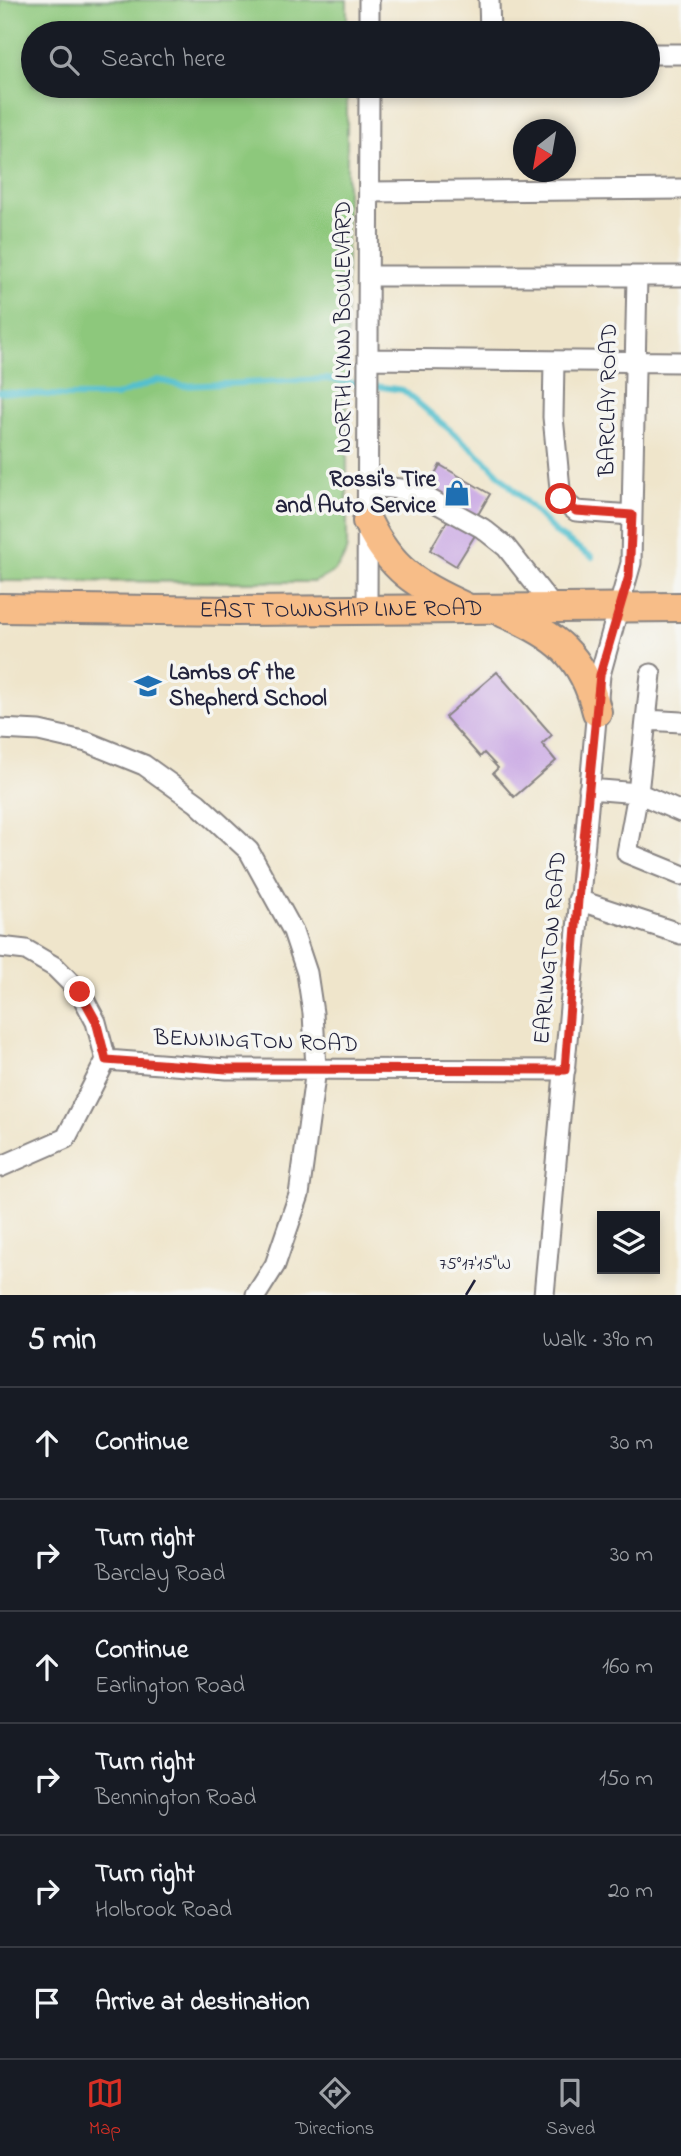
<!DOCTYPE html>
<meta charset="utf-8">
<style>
body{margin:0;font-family:"Indie Flower",sans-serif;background:#242831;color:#f1f3f6}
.controls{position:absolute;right:21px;bottom:21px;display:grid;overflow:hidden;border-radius:0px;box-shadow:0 4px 10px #0003}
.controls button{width:63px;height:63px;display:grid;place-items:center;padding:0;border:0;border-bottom:2px solid #363941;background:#171b24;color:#f1f3f6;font:35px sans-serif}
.compass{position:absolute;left:513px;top:119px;width:63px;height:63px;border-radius:50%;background:#171b24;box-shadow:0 4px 10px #0003;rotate:211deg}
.stop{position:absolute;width:21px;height:21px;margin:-16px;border:5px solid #d93025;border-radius:50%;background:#fff}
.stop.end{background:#d93025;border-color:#fff;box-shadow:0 2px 7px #0008}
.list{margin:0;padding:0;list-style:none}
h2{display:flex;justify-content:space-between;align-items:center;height:91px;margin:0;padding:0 28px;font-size:30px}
h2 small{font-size:23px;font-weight:400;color:#9ea1a6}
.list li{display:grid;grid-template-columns:46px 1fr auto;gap:21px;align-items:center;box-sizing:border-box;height:112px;padding:0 28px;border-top:2px solid #363941}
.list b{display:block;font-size:26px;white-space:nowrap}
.list p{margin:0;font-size:23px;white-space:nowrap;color:#9ea1a6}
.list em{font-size:23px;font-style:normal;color:#9ea1a6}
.icon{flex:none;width:38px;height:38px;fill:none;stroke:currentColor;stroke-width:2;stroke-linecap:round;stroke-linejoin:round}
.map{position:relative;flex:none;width:681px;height:1295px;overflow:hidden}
.search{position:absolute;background:#171b24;box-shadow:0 4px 10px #0003;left:21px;right:21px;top:21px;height:77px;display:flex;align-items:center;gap:18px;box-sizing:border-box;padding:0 24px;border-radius:38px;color:#9ea1a6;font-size:26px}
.sheet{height:763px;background:#171b24}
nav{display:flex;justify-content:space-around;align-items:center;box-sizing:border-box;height:98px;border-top:2px solid #363941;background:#171b24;font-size:19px;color:#9ea1a6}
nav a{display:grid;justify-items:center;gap:4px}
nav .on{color:#d93025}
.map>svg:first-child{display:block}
.green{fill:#8dc87c;stroke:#58755c;stroke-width:2}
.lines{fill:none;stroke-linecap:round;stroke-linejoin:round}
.stream{stroke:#54c0ce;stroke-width:6}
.building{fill:#c8a5e3}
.minor-casing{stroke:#888483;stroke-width:23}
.highway-casing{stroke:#888483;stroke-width:32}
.minor{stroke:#fff;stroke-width:19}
.highway{stroke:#f7bd88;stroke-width:28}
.route{stroke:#d93025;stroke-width:9}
.ticks{fill:none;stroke:#22223b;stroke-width:2.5}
.labels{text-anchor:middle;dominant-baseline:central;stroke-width:7;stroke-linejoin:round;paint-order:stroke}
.street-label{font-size:23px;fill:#22223b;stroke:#f6f6f2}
.poi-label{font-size:23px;font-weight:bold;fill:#22223b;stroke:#f6f6f2;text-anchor:end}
.ticks-label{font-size:18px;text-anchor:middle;fill:#22223b;stroke:#f6f6f2;stroke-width:7;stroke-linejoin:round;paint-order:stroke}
</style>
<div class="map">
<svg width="681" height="1295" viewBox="0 0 681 1295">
<rect width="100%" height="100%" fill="#f6f6f2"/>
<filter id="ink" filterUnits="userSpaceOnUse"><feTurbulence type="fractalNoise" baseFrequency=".0143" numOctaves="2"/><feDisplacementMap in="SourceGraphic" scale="14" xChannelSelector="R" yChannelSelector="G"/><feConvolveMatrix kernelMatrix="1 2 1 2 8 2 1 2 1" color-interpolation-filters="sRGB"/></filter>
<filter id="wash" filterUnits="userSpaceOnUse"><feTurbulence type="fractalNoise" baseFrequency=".00686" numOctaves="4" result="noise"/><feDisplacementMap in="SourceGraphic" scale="28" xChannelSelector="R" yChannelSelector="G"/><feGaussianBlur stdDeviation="1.57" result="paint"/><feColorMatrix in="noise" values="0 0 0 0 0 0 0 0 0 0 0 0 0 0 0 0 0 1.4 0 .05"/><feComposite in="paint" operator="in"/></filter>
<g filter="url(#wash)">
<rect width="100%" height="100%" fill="#efe5cb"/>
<path class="green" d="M0 0H347V33H33V86H347V548C341 568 333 575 313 582L0 581Z"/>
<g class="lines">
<path class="stream" d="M0 392 67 396H116L158 380 183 386 326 379 403 390 485 460 557 534 592 557"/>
</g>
<g id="blocks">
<path class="building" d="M440 465 490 494 476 518 425 491Z
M450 516 477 532 456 566 430 550Z
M497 672 552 735 542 744 556 761 514 797 493 773 498 768 484 753 480 757 445 717Z"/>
</g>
</g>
<g filter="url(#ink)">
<use href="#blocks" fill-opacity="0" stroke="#888483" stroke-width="2"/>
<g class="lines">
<g class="minor-casing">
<path id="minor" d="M489 0 490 33
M369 33V0
M648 54H681
M369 192 681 189
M369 276H681
M368 359 681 362
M554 361 553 417 561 499 576 511 632 515
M367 486 401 489 429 499 482 528 506 547 554 608
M367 610 369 86
M651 674 646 720 681 722
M646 720 638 793 627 853 681 875
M0 729 39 731 87 742 144 765 197 803 249 851 293 931 307 973 313 1013 316 1069 299 1195 275 1265 256 1295
M589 789 638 793 681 812
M578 900 681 934
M0 947 26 950 55 967 80 992 96 1022 106 1060
M0 1167 66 1138 106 1060 227 1069 565 1070
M544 1295 600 675 631 563 637 276"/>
</g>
<g class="highway-casing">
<g id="highway">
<path d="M367 521C391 570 416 585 465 607"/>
<path id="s1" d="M0 608 235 611 681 607"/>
<path d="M504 613C556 635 583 655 597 712"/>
</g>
</g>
<use href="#minor" class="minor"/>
<use href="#highway" class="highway"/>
</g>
</g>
<g class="lines" filter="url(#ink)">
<path class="route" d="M80 992 96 1021 106 1060 227 1069 565 1070 578 900 600 675 629 576 632 515 576 511 561 499"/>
</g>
<path class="ticks" d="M466 1295 475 1280"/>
<defs>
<g id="shop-bare" transform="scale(2.1)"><path d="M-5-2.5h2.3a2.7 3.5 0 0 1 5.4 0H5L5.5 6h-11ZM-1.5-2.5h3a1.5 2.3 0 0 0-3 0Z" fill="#1f6fb2" stroke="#f6f6f2" stroke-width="2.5" paint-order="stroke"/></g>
<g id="school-bare" transform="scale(2.1)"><path d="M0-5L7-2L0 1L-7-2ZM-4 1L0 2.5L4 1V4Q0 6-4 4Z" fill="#1f6fb2" stroke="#f6f6f2" stroke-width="2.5" paint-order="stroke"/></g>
</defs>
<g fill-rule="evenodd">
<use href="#shop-bare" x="457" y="493"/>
<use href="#school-bare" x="148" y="686"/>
</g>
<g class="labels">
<g class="street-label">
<text transform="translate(344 327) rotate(-90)">NORTH LYNN BOULEVARD</text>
<text transform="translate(609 400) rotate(-89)">BARCLAY ROAD</text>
<text stroke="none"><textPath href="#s1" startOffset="341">EAST TOWNSHIP LINE ROAD</textPath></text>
<text transform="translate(551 948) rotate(-85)">EARLINGTON ROAD</text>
<text transform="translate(256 1042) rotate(2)">BENNINGTON ROAD</text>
</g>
<g class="poi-label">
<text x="436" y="480">Rossi's Tire<tspan x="436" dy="26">and Auto Service</tspan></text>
<text x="169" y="673" text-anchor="start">Lambs of the<tspan x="169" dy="26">Shepherd School</tspan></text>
</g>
</g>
<g class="ticks-label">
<text x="475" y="1269">75°17'15"W</text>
</g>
</svg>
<div class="controls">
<button><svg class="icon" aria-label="layers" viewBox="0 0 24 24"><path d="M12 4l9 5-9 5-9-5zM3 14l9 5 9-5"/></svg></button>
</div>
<svg class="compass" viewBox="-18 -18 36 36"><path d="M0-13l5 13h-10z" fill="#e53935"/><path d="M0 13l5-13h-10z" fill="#9ea1a6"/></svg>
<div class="stop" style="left:561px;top:499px"></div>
<div class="stop end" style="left:80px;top:992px"></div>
<div class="search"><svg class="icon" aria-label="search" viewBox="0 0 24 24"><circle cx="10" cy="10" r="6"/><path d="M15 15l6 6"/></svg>Search here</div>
</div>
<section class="sheet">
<h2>5 min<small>Walk · 390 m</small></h2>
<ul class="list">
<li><svg class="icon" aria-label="ahead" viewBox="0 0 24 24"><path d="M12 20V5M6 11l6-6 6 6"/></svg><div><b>Continue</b></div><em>30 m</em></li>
<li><svg class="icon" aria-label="right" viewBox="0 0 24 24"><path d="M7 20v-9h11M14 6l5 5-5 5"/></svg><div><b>Turn right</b><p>Barclay Road</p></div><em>30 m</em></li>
<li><svg class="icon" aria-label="ahead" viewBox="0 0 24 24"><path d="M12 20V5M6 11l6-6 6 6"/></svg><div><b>Continue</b><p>Earlington Road</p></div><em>160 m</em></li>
<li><svg class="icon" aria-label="right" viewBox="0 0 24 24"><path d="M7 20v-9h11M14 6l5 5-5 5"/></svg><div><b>Turn right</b><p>Bennington Road</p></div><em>150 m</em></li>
<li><svg class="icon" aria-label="right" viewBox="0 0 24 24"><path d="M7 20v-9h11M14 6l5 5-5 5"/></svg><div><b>Turn right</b><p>Holbrook Road</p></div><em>20 m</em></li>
<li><svg class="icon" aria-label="arrive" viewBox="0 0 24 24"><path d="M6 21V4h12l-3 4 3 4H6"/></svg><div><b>Arrive at destination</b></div></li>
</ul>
</section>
<nav>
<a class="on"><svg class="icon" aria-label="map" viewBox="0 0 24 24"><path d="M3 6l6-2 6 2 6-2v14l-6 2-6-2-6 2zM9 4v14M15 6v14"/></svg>Map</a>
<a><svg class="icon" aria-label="directions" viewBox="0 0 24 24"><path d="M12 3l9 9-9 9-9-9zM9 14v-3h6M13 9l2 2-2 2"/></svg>Directions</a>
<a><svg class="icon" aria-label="saved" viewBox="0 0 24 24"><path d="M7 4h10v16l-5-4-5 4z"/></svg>Saved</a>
</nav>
